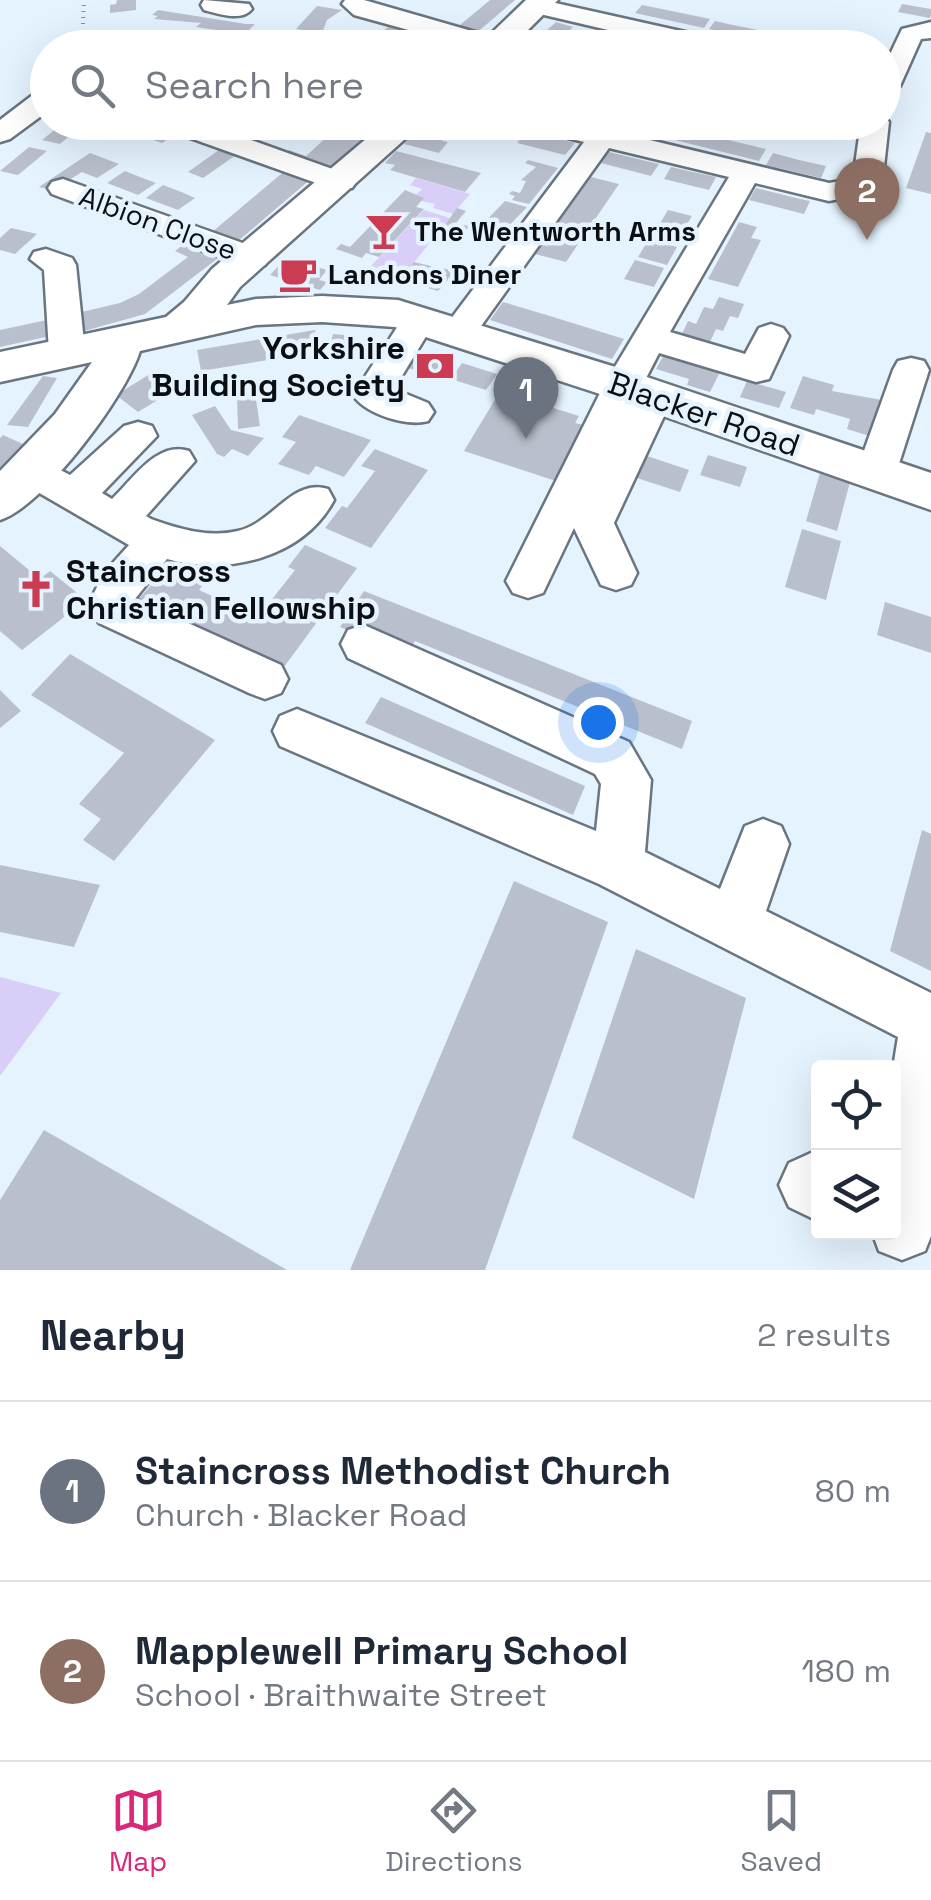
<!DOCTYPE html>
<meta charset="utf-8">
<style>
body{margin:0;font-family:"Space Grotesk",sans-serif;background:#f6f6f7;color:#1f2937}
.controls{position:absolute;right:30px;bottom:30px;display:grid;overflow:hidden;border-radius:10px;box-shadow:0 10px 40px #0002}
.controls button{width:90px;height:90px;display:grid;place-items:center;padding:0;border:0;border-bottom:2px solid #e0e1e3;background:#fff;color:#1f2937;font:50px sans-serif}
.you{position:absolute;left:598px;top:722px;width:35px;height:35px;margin:-25px;border:8px solid #fff;border-radius:50%;background:#1a73e8;box-shadow:0 0 0 15px #1a73e833}
.badge{display:grid;place-items:center;width:65px;height:65px;border-radius:50%;background:#db2777;color:#fff;font-size:32px;font-weight:700}
.pin{position:absolute;translate:-50% -82px;filter:drop-shadow(0 2px 5px #0008)}
.pin::after{content:'';position:absolute;top:52px;width:35px;height:30px;background:inherit;clip-path:polygon(0 0,100% 0,50% 100%)}
.list{margin:0;padding:0;list-style:none}
h2{display:flex;justify-content:space-between;align-items:center;height:130px;margin:0;padding:0 40px;font-size:42px}
h2 small{font-size:32px;font-weight:400;color:#747a83}
.list li{display:grid;grid-template-columns:65px 1fr auto;gap:30px;align-items:center;box-sizing:border-box;height:180px;padding:0 40px;border-top:2px solid #e0e1e3}
.list b{display:block;font-size:38px;white-space:nowrap}
.list p{margin:0;font-size:32px;white-space:nowrap;color:#747a83}
.list em{font-size:32px;font-style:normal;color:#747a83}
.icon{flex:none;width:55px;height:55px;fill:none;stroke:currentColor;stroke-width:2;stroke-linecap:round;stroke-linejoin:round}
.map{position:relative;flex:none;width:931px;height:1270px;overflow:hidden}
.search{position:absolute;background:#fff;box-shadow:0 10px 40px #0002;left:30px;right:30px;top:30px;height:110px;display:flex;align-items:center;gap:25px;box-sizing:border-box;padding:0 35px;border-radius:55px;color:#747a83;font-size:38px}
.sheet{height:490px;background:#fff}
nav{display:flex;justify-content:space-around;align-items:center;box-sizing:border-box;height:140px;border-top:2px solid #e0e1e3;background:#fff;font-size:28px;color:#747a83}
nav a{display:grid;justify-items:center;gap:5px}
nav .on{color:#db2777}
.map>svg:first-child{display:block}
.green{fill:#d9cef8}
.building{fill:#babfcd}
.lines{fill:none;stroke-linecap:round;stroke-linejoin:round}
.minor-casing{stroke:#69757f;stroke-width:5}
.major-casing{stroke:#69757f;stroke-width:5}
.path{stroke:#858f97;stroke-width:4;stroke-dasharray:1 5;stroke-linecap:butt}
.minor{fill:#fff;fill-rule:evenodd}
.major{fill:#fff;fill-rule:evenodd}
.labels{text-anchor:middle;dominant-baseline:central;stroke-width:9;stroke-linejoin:round;paint-order:stroke}
.far-street-label{font-size:28px;fill:#0b0f13;stroke:#e5f3fe}
.far-poi-label{font-size:28px;font-weight:bold;fill:#0b0f13;stroke:#e5f3fe;text-anchor:start}
.poi-label{font-size:32px;font-weight:bold;fill:#0b0f13;stroke:#e5f3fe;text-anchor:end}
.street-label{font-size:32px;fill:#0b0f13;stroke:#e5f3fe}
</style>
<div class="map">
<svg width="931" height="1270" viewBox="0 0 931 1270">
<rect width="100%" height="100%" fill="#e5f3fe"/>
<path class="green" d="M416 178 470 194 453 214 433 208 435 204 421 201 423 198 416 195 422 189 410 185Z
M424 210 450 218 403 276 371 266Z
M0 977 61 993 0 1076Z"/>
<path class="building" d="M117 0H136V10L110 13V5L116 4Z
M490 0H515L474 35 454 30Z
M902 4 931 9V15L930 18 898 12Z
M642 5 696 16 710 19 704 28 635 13Z
M317 6 342 10 327 20 322 33 296 29Z
M158 10 246 24H255L248 31 236 33 196 27 201 23 154 19 158 16 152 15Z
M715 21 728 24 798 38 793 47 709 29Z
M556 22 573 27 551 48 529 46Z
M388 27 397 29 392 33 402 36 391 44 372 39Z
M615 34 668 46 667 48 607 43Z
M64 122H86L60 144 42 140Z
M343 122 377 126 327 169 283 155 289 150 306 156Z
M638 122H665L673 124 666 136 634 128Z
M164 126 179 132 162 143 147 138Z
M683 129 724 139 766 149 759 161 675 140Z
M416 131 444 138 442 141 448 142 439 153 404 144Z
M527 131 575 143 565 155 517 143Z
M926 132 931 133V194L906 188Z
M29 147 47 151 18 175 0 171Z
M223 147 239 153 203 178 188 172Z
M396 151 481 173 465 192 390 170 395 165 385 163Z
M609 152 621 155 659 164 651 176 601 163Z
M90 153 119 164 97 178 82 172 53 190 39 187Z
M773 153 799 160 826 166 821 178 766 165Z
M528 160 558 168 529 204 512 200 515 196 509 194 512 191 520 193 526 181 521 180 536 167 525 163Z
M671 167 693 172 716 177 709 190 664 179Z
M287 169 312 178 237 242 211 233Z
M125 171 140 177 156 183 138 195 107 183Z
M591 177 619 184 566 262 535 254Z
M163 185 179 191 195 198 178 210 146 198Z
M756 188 796 198 810 201 804 214 749 200Z
M405 190 424 198 416 207 424 209 379 257 366 253 362 258 336 249 341 244 350 247Z
M505 201 527 207 499 236 477 230Z
M457 208 466 211 456 223 469 226 463 234 442 229Z
M668 210 692 216 683 231 659 225Z
M739 222 757 227 751 238 761 240 738 287 708 279Z
M658 227 687 234 682 243 654 235Z
M11 228 37 234 15 254 0 250V238Z
M649 239 677 247 667 265 638 257Z
M184 244 217 259 145 314 77 333 73 314 120 303 139 294 188 257 175 251Z
M286 258 327 270 319 280 327 282 320 290 270 275Z
M635 260 664 268 654 287 624 279Z
M414 262 435 267 457 271 438 291 400 280Z
M719 297 744 304 738 318 730 316 723 331 716 329 709 344 681 336 688 321 696 324 704 307 713 309Z
M503 302 550 316 624 339 612 359 490 320Z
M47 320 50 336 0 347V330Z
M315 330 317 352 201 371 197 350Z
M333 334 356 336 349 358 327 357Z
M412 349 450 361 439 377 401 366Z
M665 353 721 370 710 392 687 385 689 379 656 369Z
M462 363 497 374 486 390 451 379Z
M158 369 181 386 138 412 116 395Z
M43 376 57 378 28 427 7 425Z
M803 376 834 385 832 391 887 401 876 438 847 429 850 419 816 409 814 415 790 408Z
M747 381 786 392 779 408 740 397Z
M255 393 260 426 238 429 237 396Z
M518 397 579 416 575 423 588 426 559 482 464 451 496 398 514 404Z
M215 406 231 430 264 438 248 456 232 449 224 457 217 454 192 415Z
M299 415 371 440 344 477 316 466 309 475 278 464 296 442 282 437Z
M3 435 25 445 0 468V438Z
M375 449 428 470 371 548 325 528 342 506 347 508 375 471 361 466Z
M644 455 689 470 680 492 634 477Z
M708 455 747 467 740 487 700 475Z
M820 473 850 482 837 531 806 521Z
M802 529 841 541 826 600 785 587Z
M305 545 357 568 281 671 135 603 161 574 169 578 174 572 203 585 199 590 258 617 295 570 288 567Z
M0 546 40 579 50 571 86 600 22 650 0 631Z
M364 591 692 721 682 749 415 641 407 655 340 627Z
M885 602 931 617V653L877 635Z
M70 654 215 740 114 861 83 840 101 819 79 804 124 753 31 695Z
M0 690 21 711 0 728Z
M381 697 585 786 573 815 365 723Z
M922 830 931 834V971L890 951Z
M0 865 100 885 74 947 0 932Z
M514 881 608 922 485 1270H350Z
M636 949 746 998 694 1199 572 1138Z
M44 1130 287 1270H0V1200Z"/>
<g class="lines">
<g class="minor-casing">
<path id="minor" d="M204 0 249 4 252 9C242 22 219 14 204 10L201 5Z
M345 0H364L503 40 507 45 474 48 354 15 342 4Z
M542 0 721 40 733 48H685L527 11 524 6 527 1Z
M931 22V38L921 39 900 86 884 88V67L902 29Z
M87 34 96 37 100 42 97 48H71L78 37Z
M48 89V111L10 139 0 142V120L38 91Z
M884 116 889 122 882 185 878 191 829 201 755 183 670 332 745 354 759 328 771 324 783 328 789 336 769 379 756 382 659 353 628 413 641 388 654 384 667 388 673 397 614 523 637 573 631 585 616 590 601 585 574 528 543 593 528 598 513 593 506 581 604 385 729 177 609 148 471 340 459 343 447 340 441 332 447 324 584 142 527 128 523 122H575L829 183 853 179 861 122H884Z
M201 122 352 176 356 182 352 188H330L165 129 161 123Z
M63 179 265 251 269 258 265 265H241L52 194 48 188 52 182Z
M46 249 72 258 76 265 85 352 80 360 67 364 54 360 49 352 44 270 30 259 34 252Z
M419 309 431 312 436 320 394 389 428 403 434 412 428 421C407 427 365 414 353 395L407 312Z
M911 358 924 361 929 370 896 473 890 483 876 488 862 483 856 473 893 370 898 361Z
M138 422 152 426 157 436 102 493 112 499C134 478 157 441 189 451L195 461 146 516 151 519C179 529 209 538 238 531 273 523 292 478 328 489L334 500C303 558 227 576 167 559L135 599 281 665 288 679 281 693 265 699 249 693 99 623 90 601 104 573 129 545 17 480 11 470 17 460 31 455 70 475 124 426Z
M364 625 629 742 651 780 645 852 720 889 745 826 763 819 781 826 789 844 766 911 931 993V1236L925 1251 902 1260 879 1251 872 1232H894L893 1068 898 1037 599 884 280 746 273 731 280 716 297 709 596 831 601 784 595 774 348 658 341 644 348 630Z
M811 1153 818 1157V1221L789 1207 779 1185 789 1163Z"/>
</g>
<g class="major-casing">
<path id="major" d="M526 0H558L510 48H476Z
M386 122H424L240 287 227 305 256 299 322 296 398 300 638 374 931 473V510L606 396 395 327 322 322 256 325 140 351C126 396 44 506 0 520V471L55 414 92 362 0 382V352L166 317 184 302 212 269Z"/>
</g>
<path class="path" d="M83 24 84 0"/>
<use href="#minor" class="minor"/>
<use href="#major" class="major"/>
</g>
<defs>
<g id="bar-bare" transform="scale(3)"><path d="M-6-5H6L.8 .8V4.5H3.5V6h-7V4.5H-.8V.8Z" fill="#cb3b51" stroke="#e5f3fe" stroke-width="2.5" paint-order="stroke"/></g>
<g id="cafe-bare" transform="scale(3)"><path d="M-5.5-4.5H6V0H3Q3 3.5 0 3.5H-2.5Q-5.5 3.5-5.5 0ZM3-3.2v2h1.7v-2ZM-6 4.5H4V6H-6Z" fill="#cb3b51" stroke="#e5f3fe" stroke-width="2.5" paint-order="stroke"/></g>
<g id="bank-bare" transform="scale(3)"><path d="M-6-4H6V4H-6ZM0-2.3a2.3 2.3 0 1 0 0 4.6a2.3 2.3 0 1 0 0-4.6Z" fill="#cb3b51" stroke="#e5f3fe" stroke-width="2.5" paint-order="stroke"/></g>
<g id="church-bare" transform="scale(3)"><path d="M-1.2-6h2.4v3.5h3.3v2.4h-3.3V6h-2.4V-.1h-3.3v-2.4h3.3Z" fill="#cb3b51" stroke="#e5f3fe" stroke-width="2.5" paint-order="stroke"/></g>
</defs>
<g fill-rule="evenodd">
<use href="#bar-bare" x="384" y="231"/>
<use href="#cafe-bare" x="298" y="274"/>
<use href="#bank-bare" x="435" y="366"/>
<use href="#church-bare" x="36" y="589"/>
</g>
<g class="labels">
<g class="far-street-label">
<text transform="translate(158 223) rotate(20)">Albion Close</text>
</g>
<g class="far-poi-label">
<text x="414" y="231">The Wentworth Arms</text>
<text x="328" y="274">Landons Diner</text>
</g>
<g class="poi-label">
<text x="405" y="348">Yorkshire<tspan x="405" dy="37">Building Society</tspan></text>
<text x="66" y="571" text-anchor="start">Staincross<tspan x="66" dy="37">Christian Fellowship</tspan></text>
</g>
<g class="street-label">
<text transform="translate(704 414) rotate(19)">Blacker Road</text>
</g>
</g>
</svg>
<div class="controls">
<button><svg class="icon" aria-label="locate" viewBox="0 0 24 24"><circle cx="12" cy="12" r="6"/><path d="M12 2v4M12 18v4M2 12h4M18 12h4"/></svg></button>
<button><svg class="icon" aria-label="layers" viewBox="0 0 24 24"><path d="M12 4l9 5-9 5-9-5zM3 14l9 5 9-5"/></svg></button>
</div>
<div class="you"></div>
<div class="pin badge" style="left:526px;top:439px;background:#6b7280">1</div>
<div class="pin badge" style="left:867px;top:240px;background:#8d6e63">2</div>
<div class="search"><svg class="icon" aria-label="search" viewBox="0 0 24 24"><circle cx="10" cy="10" r="6"/><path d="M15 15l6 6"/></svg>Search here</div>
</div>
<section class="sheet">
<h2>Nearby<small>2 results</small></h2>
<ul class="list">
<li><span class="badge" style="background:#6b7280">1</span><div><b>Staincross Methodist Church</b><p>Church · Blacker Road</p></div><em>80 m</em></li>
<li><span class="badge" style="background:#8d6e63">2</span><div><b>Mapplewell Primary School</b><p>School · Braithwaite Street</p></div><em>180 m</em></li>
</ul>
</section>
<nav>
<a class="on"><svg class="icon" aria-label="map" viewBox="0 0 24 24"><path d="M3 6l6-2 6 2 6-2v14l-6 2-6-2-6 2zM9 4v14M15 6v14"/></svg>Map</a>
<a><svg class="icon" aria-label="directions" viewBox="0 0 24 24"><path d="M12 3l9 9-9 9-9-9zM9 14v-3h6M13 9l2 2-2 2"/></svg>Directions</a>
<a><svg class="icon" aria-label="saved" viewBox="0 0 24 24"><path d="M7 4h10v16l-5-4-5 4z"/></svg>Saved</a>
</nav>
